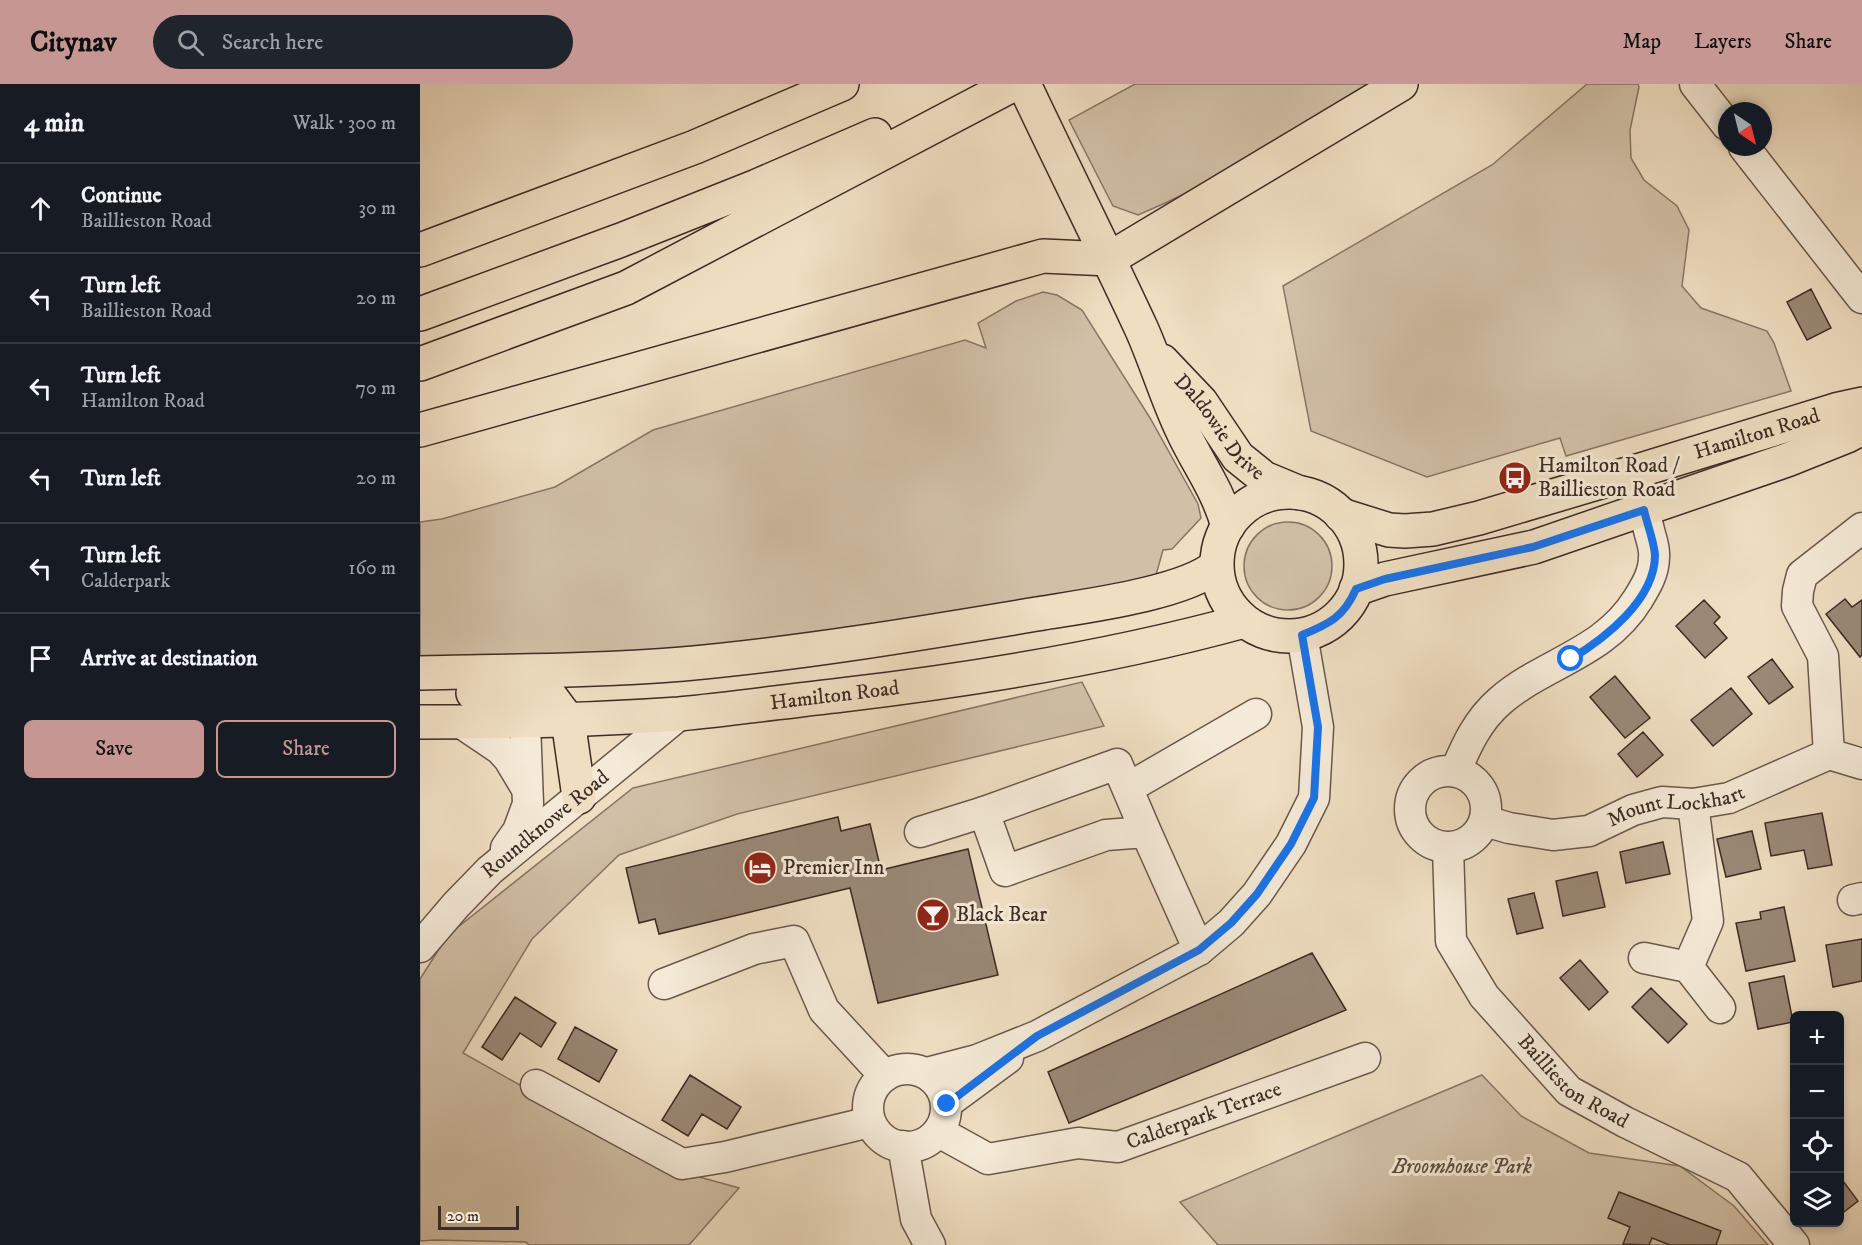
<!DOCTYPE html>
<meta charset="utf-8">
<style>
body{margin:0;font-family:"IM FELL DW Pica",serif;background:#20242c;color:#f1f3f6}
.controls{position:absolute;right:18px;bottom:18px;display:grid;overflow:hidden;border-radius:9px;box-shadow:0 3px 9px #0003}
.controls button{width:54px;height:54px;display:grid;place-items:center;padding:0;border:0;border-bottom:2px solid #363941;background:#171b24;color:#f1f3f6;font:30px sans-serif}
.compass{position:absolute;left:1298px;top:18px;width:54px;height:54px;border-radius:50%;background:#171b24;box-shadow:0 3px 9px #0003;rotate:145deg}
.scale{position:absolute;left:18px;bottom:15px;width:81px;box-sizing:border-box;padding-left:6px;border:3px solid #3d2c25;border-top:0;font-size:16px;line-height:21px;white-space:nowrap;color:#3d2c25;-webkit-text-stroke:4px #f5ead7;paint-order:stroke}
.stop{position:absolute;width:18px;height:18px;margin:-14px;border:4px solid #1a73e8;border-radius:50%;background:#fff}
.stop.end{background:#1a73e8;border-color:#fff;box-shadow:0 2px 6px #0008}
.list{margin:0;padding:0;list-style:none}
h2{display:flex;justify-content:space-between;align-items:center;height:78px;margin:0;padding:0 24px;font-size:26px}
h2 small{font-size:20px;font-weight:400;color:#9ea1a6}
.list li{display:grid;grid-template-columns:39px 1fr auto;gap:18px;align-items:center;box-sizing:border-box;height:90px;padding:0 24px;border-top:2px solid #363941}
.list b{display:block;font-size:22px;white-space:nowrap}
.list p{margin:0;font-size:20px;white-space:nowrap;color:#9ea1a6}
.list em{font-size:20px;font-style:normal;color:#9ea1a6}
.actions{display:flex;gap:12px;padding:18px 24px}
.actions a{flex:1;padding:14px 0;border:2px solid #c59692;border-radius:9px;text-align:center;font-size:21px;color:#c59692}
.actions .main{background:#c59692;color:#111}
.icon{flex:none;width:33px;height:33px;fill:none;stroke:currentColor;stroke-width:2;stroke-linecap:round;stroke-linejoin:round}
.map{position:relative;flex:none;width:1442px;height:1161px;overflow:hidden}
header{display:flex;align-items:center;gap:36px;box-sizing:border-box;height:84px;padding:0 30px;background:#c59692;color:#111}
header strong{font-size:28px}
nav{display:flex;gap:33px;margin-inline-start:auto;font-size:21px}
.search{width:420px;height:54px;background:#20242c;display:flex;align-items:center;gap:15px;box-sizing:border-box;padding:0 21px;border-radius:33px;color:#9ea1a6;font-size:22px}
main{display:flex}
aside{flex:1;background:#171b24}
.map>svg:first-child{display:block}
.green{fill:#d1c0a7;stroke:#877666;stroke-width:1.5}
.building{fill:#9a8977;stroke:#3d2c25;stroke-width:1.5}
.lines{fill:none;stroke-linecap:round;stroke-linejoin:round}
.minor-casing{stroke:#6a584c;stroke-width:33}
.major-casing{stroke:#3d2c25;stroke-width:36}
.highway-casing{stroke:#3d2c25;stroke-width:36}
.minor{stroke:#f5ead7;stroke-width:30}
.major{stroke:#efdec2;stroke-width:33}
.highway{stroke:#efdec2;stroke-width:33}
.route{stroke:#1a73e8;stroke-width:8}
.labels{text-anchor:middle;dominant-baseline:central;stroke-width:6;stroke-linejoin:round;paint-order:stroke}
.street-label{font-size:21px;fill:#3d2c25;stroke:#f5ead7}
.poi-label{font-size:21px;fill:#3d2c25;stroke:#f5ead7;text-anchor:start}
.park-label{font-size:21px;font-style:italic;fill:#5b4a3f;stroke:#f5ead7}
</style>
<header>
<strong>Citynav</strong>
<div class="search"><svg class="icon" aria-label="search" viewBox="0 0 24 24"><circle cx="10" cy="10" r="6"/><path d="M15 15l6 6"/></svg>Search here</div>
<nav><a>Map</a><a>Layers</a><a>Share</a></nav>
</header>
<main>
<aside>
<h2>4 min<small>Walk · 300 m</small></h2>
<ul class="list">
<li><svg class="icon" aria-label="ahead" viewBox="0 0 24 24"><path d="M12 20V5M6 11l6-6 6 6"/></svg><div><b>Continue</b><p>Baillieston Road</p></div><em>30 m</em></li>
<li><svg class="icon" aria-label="left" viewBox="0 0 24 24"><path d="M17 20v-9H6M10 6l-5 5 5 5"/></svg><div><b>Turn left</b><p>Baillieston Road</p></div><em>20 m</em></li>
<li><svg class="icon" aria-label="left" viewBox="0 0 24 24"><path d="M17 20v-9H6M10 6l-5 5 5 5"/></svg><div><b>Turn left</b><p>Hamilton Road</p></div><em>70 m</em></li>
<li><svg class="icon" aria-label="left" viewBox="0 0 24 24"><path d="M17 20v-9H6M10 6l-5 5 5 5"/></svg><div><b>Turn left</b></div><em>20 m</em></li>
<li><svg class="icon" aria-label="left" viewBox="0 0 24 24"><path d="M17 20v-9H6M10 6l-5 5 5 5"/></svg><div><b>Turn left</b><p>Calderpark</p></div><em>160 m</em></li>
<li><svg class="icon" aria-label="arrive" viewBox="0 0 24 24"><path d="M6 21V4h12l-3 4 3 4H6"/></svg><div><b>Arrive at destination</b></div></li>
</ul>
<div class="actions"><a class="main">Save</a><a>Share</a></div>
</aside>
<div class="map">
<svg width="1442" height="1161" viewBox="0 0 1442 1161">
<rect width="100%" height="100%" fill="#efdec2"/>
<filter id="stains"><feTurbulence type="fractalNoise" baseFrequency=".00333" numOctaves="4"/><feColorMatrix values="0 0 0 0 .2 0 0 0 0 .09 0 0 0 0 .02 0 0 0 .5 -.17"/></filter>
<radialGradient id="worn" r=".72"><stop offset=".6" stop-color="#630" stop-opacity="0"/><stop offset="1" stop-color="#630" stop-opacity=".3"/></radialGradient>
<path class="green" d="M715 0H956C880 49 801 96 718 131L693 122 649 36Z
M1167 0H1218L1219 3 1210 46 1211 74 1224 96 1257 122 1269 146 1262 202 1281 224 1347 247 1354 259 1371 307 1146 372 1140 354 1007 393 891 347 863 202 1072 81Z
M623 208 637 211 662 226 730 334 778 420 781 434 752 465 743 466 736 491 712 502 313 564 0 575V438L22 435 135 403 233 346 545 256 566 264 558 239 596 217Z
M824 482a44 44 0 1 1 88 0a44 44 0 1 1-88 0Z
M662 598 684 642 317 730 199 771 112 855 43 969 247 1084 319 1104 269 1161H109L106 1158 15 1156 0 1157V895L28 851 213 704Z
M1062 991 1101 1032 1169 1069 1260 1082 1314 1122 1348 1161H798L760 1118Z"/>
<path class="building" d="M1391 205 1411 244 1387 256 1367 218Z
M1425 515 1432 523 1442 516V571L1440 573 1406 530Z
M1284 516 1300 533 1294 539 1307 554 1285 574 1256 542Z
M1352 575 1373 603 1349 620 1328 593Z
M1195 592 1230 634 1205 654 1170 613Z
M1311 604 1332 630 1293 662 1271 636Z
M1223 648 1243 671 1217 693 1198 670Z
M1402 729 1412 781 1388 785 1384 766 1351 772 1345 739Z
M418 733 421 747 450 740 461 786 548 765 578 891 458 919 430 804 239 850 235 835 219 839 206 784Z
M1332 747 1341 785 1306 793 1297 755Z
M1243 758 1250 790 1206 799 1200 768Z
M1177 788 1185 823 1143 832 1136 797Z
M1114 809 1123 844 1097 850 1088 815Z
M1364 823 1375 877 1326 887 1316 839 1341 835 1340 828Z
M1442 855V897L1413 903 1406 861Z
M892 869 926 926 649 1039 628 988Z
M1160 876 1188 908 1169 926 1140 894Z
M1364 892 1373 938 1338 945 1329 899Z
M1231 904 1267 940 1248 959 1212 923Z
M95 913 136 939 121 963 100 949 82 976 62 963Z
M155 943 197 966 179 998 138 975Z
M270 991 321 1023 307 1045 282 1030 268 1052 242 1036Z
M1420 1093 1438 1117 1420 1131Z
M1199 1108 1301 1147 1296 1161H1250L1232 1154 1229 1161 1203 1160 1210 1143 1188 1134Z"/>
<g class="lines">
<g class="minor-casing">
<g id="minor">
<path d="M1275 0 1307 41"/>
<path d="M1324 63 1442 214"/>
<path d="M40 638 80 665 89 675 107 705"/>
<path d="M1409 670 1403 572 1377 522 1378 507 1382 491 1442 444"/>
<path d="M1036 686C1047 660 1058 636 1080 617 1125 578 1184 570 1218 515 1226 502 1234 489 1234 473 1235 464 1231 455 1229 446 1224 427 1219 408 1214 388"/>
<circle cx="1028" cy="725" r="38"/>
<path d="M708 704 836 630"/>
<path id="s1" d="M1065 737 1089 744 1133 751 1169 747 1213 726 1242 718 1273 720 1309 714 1409 670 1442 680"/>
<path d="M500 748 564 728"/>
<path d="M726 748 697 680 564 728 585 787 686 751 726 748 779 866"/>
<path d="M86 764 98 747 108 720 105 638 119 620"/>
<path id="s2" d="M1028 764 1031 857 1064 912 1149 1007 1205 1038 1318 1093 1374 1161"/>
<path d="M1433 816 1442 814"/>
<path id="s3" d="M0 863 36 821 70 786 260 630"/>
<path d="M1224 874 1268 883 1300 924"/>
<path d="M1268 883 1288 837 1273 720"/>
<path d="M244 900 334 865 374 857 404 926 465 992"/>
<circle cx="487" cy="1024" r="39"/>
<path d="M507 989 557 976 617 952 779 866 811 839 837 810 871 760 894 714 898 643 882 551"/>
<path d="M116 1001 262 1080 305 1073 450 1038"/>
<path d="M527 1019 588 974"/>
<path id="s4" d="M519 1048 568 1075 658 1059 698 1063 945 974"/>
<path d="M483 1062 496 1135 510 1161"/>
</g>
</g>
<g class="major-casing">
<g id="major">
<path d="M604 0C643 83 684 164 722 246 737 280 747 315 763 348 779 382 797 404 808 442"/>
<path id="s5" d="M742 277 781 318 818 373 844 394 880 409"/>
<circle cx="869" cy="480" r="72"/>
<path id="s6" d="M921 431 969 446 985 447 1013 445 1059 434 1214 388 1419 325 1442 320"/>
<path d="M936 505 965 495 1114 463 1367 376 1427 352 1442 344"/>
<path d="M0 589C87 587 176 587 263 580 384 569 503 549 623 529 666 522 765 509 796 482"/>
<path d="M53 609H128L148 636 159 713"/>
<path id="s7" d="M0 638C86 638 173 636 259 630 313 625 368 617 422 611 557 595 693 573 824 537"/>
</g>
</g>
<g class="highway-casing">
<path id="highway" d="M0 166 275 63 422 0
M0 230 201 156 337 102 455 51
M0 280 206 204 594 0
M0 346 623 172 689 175 981 0"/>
</g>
<use href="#minor" class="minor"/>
<use href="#major" class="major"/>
<use href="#highway" class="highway"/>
</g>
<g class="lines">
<path class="route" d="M527 1020 617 952 779 866 811 839 837 810 871 760 894 714 898 643 882 551C909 540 924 533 936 505L965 495 1113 463 1224 426C1227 440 1234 457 1235 471 1235 516 1185 554 1151 575"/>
</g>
<defs>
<g id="bus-disc" transform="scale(1.725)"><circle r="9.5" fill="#8f2418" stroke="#f5ead7"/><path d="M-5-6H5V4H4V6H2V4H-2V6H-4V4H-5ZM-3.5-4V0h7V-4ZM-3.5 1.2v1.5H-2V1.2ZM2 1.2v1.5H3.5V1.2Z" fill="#fff"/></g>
<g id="hotel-disc" transform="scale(1.725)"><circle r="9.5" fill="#8f2418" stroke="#f5ead7"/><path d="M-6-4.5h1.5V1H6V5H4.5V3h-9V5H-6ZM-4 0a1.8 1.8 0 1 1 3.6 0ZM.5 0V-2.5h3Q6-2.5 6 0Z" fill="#fff"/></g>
<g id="bar-disc" transform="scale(1.725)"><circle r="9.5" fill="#8f2418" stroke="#f5ead7"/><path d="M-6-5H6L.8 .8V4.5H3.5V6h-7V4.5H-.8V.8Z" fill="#fff"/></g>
</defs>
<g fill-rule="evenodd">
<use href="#bus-disc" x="1095" y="394"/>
<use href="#hotel-disc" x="340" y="784"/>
<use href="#bar-disc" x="513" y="831"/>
</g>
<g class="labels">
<g class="street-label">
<text stroke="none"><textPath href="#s5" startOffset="88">Daldowie Drive</textPath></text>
<text stroke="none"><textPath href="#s6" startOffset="432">Hamilton Road</textPath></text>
<text stroke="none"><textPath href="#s7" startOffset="416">Hamilton Road</textPath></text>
<text stroke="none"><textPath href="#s1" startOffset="198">Mount Lockhart</textPath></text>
<text stroke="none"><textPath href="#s3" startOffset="176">Roundknowe Road</textPath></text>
<text stroke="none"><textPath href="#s2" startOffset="282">Baillieston Road</textPath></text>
<text stroke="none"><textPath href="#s4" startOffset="279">Calderpark Terrace</textPath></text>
</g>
<g class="poi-label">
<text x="1118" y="382">Hamilton Road /<tspan x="1118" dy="24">Baillieston Road</tspan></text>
<text x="363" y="784">Premier Inn</text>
<text x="536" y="831">Black Bear</text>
</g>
<g class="park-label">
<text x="1042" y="1083">Broomhouse Park</text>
</g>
</g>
<rect width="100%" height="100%" filter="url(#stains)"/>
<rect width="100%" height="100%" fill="url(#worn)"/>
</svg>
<div class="controls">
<button>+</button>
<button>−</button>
<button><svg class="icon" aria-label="locate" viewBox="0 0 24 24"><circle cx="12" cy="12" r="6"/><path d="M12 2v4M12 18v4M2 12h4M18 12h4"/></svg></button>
<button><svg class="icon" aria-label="layers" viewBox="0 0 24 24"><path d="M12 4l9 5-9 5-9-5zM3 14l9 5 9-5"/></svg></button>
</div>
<svg class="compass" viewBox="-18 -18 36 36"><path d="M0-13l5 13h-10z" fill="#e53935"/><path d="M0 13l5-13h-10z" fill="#9ea1a6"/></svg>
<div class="scale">20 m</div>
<div class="stop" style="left:1151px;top:575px"></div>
<div class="stop end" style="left:527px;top:1020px"></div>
</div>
</main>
